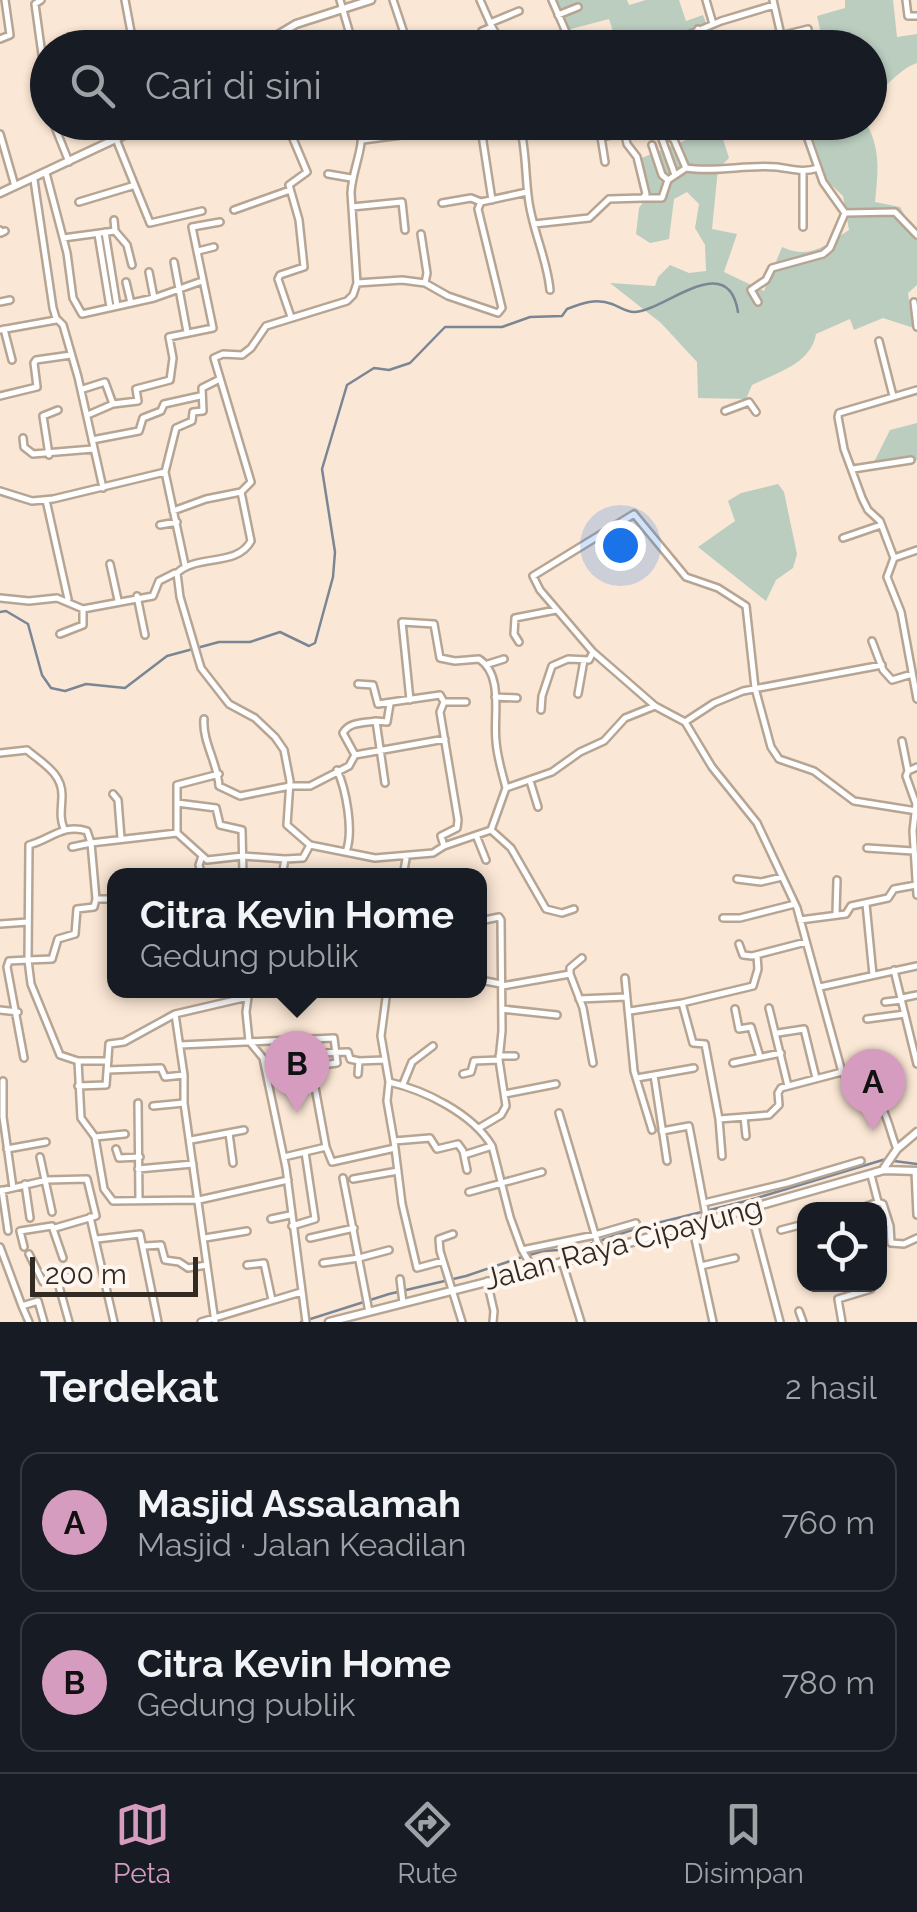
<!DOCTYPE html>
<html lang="id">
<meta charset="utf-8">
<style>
body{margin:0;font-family:Raleway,sans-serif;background:#20242c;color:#f1f3f6}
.controls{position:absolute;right:30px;bottom:30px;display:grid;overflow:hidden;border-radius:20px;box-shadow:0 2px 8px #0004}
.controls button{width:90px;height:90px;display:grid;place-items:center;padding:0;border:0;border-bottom:2px solid #363941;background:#171b24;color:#f1f3f6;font:50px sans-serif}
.scale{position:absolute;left:30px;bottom:25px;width:168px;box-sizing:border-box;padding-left:10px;border:5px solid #322b24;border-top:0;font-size:28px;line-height:35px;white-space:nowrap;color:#322b24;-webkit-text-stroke:8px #fef6ef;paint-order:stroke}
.you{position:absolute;left:620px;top:545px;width:35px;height:35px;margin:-25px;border:8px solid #fff;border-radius:50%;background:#1a73e8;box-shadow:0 0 0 15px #1a73e833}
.badge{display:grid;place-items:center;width:65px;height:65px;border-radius:50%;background:#d59cc0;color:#111;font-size:32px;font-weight:700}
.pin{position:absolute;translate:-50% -82px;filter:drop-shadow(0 2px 5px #0008)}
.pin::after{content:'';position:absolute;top:52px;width:35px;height:30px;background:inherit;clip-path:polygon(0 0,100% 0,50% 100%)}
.popup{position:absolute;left:107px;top:868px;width:380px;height:130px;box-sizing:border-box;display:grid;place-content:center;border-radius:20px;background:#171b24;filter:drop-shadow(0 2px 8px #0005);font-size:32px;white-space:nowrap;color:#9ea1a6}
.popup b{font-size:38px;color:#f1f3f6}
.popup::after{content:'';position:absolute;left:50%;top:100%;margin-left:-20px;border:20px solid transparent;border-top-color:#171b24}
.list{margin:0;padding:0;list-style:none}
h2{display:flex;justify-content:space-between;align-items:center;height:130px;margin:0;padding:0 40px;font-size:42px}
h2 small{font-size:32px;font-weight:400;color:#9ea1a6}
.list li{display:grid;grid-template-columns:65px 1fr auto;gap:30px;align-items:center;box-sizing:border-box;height:140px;margin:0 20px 20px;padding:0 20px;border:2px solid #363941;border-radius:20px}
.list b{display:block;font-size:38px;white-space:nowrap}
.list p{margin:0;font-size:32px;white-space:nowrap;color:#9ea1a6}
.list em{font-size:32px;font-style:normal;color:#9ea1a6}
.icon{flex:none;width:55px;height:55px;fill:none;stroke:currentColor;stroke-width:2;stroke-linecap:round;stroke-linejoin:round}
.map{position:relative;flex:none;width:917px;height:1322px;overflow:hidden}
.search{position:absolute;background:#171b24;box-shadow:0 2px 8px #0004;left:30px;right:30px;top:30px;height:110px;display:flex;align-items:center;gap:25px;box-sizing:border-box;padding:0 35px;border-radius:55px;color:#9ea1a6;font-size:38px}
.sheet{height:450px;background:#171b24}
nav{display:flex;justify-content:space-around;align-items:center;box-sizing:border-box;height:140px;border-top:2px solid #363941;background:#171b24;font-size:28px;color:#9ea1a6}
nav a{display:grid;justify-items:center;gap:5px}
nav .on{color:#d59cc0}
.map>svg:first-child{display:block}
.green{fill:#bacdbf}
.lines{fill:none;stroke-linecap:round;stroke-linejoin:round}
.stream{stroke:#7a8694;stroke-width:2.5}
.street-casing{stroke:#b7a594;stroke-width:10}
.secondary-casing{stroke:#b7a594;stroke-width:11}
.street{stroke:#fff;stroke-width:5}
.secondary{stroke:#fff;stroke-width:6}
.labels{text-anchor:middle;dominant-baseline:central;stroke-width:8;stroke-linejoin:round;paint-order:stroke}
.street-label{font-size:30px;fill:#322b24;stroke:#fef6ef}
</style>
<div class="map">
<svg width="917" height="1322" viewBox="0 0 917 1322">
<rect width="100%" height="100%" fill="#fbe7d5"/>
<path class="green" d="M553 0H627L629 5 646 0H679L686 21 703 15 715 47H608L617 44 609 19 567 30Z
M845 0H893L897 37 917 34V63C897 70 888 88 870 96V48L824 47 817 16 845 8Z
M687 123H718L729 158 718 169 712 229 737 234 724 272 764 291 782 247C810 260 826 245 849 230L843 196 828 182 808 123 822 125 828 123H866C881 149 878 172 875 202L900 207 917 237V285L908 293 910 308H917V329L883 318 854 330 850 319 816 334C811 364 776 373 752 385L746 399 698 398 697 362 661 323 610 283 655 286 658 277 670 265 689 273 706 271 705 245 695 228 699 204 687 192 674 199 669 239 650 243 636 234 639 208 649 194 639 159 694 137Z
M917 423V460L872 466 890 430Z
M778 484 784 492 797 554 793 568 776 580 766 601 698 547 735 521 728 501 741 493Z"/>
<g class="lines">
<path class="stream" d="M0 612 6 611 28 624 42 675 51 688 65 691 86 684 125 688 167 656 219 642H250L280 632 309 646 315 643 333 577 335 552 322 469 347 385 374 368 389 370 410 363 445 327H502L530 317 562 316 567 309C582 303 596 298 612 304 620 307 626 312 634 312 663 312 728 248 738 312
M894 1161 917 1164
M301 1322 389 1294 466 1276 519 1258 543 1251 575 1249 641 1227 750 1200 886 1159"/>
<g class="street-casing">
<path id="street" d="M41 0 35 4 48 98
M125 0 134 48
M340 0 354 48
M393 0 404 33
M480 0 492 27 482 31 486 48
M552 0 573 48
M706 0 713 24
M773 0 784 48
M906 0 908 16H917
M558 15 578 7
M490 23 519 11
M492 27C500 42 506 46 524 39
M780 36 808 29
M0 39 10 35 5 0
M737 45 780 34
M100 48 131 40
M657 48 721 21 774 5
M689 48 703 42 698 29
M53 122 69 162
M286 122 307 172 289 185 299 220 304 267 280 275 278 279 291 317
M361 122C365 149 352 169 351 193L357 283 353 295 347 301 266 326 251 348 242 355 223 354 214 358 251 482 241 492 251 541C237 567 197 554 177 573L180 597 201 668 229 704 255 718 275 737 284 750 290 781 287 825 310 845 375 858 433 853 444 846 491 830 506 788 552 772 580 752 604 741 625 718 655 706
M480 122 492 200
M519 122C526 147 525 170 528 195 531 228 547 257 550 290
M597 122 601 137 638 129H662L674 140 686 168C717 173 746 164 777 167 793 169 802 173 818 168
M802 122 823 182 845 213 895 212 917 235
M0 134 15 186
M522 134 567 122
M601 137 605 162
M116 139 150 223 202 211
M662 139 675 175
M363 140 424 132 454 122
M652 145 662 175 668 180
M803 172V227
M46 173 67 253 73 298 82 314 154 298 202 281
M328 174 351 178
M34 180 53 308 56 318 63 325 78 377 103 488
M643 198H662L668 180 686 168
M79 202 132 186
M442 203 471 198 481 202 527 192
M352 207 402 202 405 230
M234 210 290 190
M534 224 589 218 609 199 643 198 646 194 637 157 627 144 625 135
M0 230 1 233 5 231
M115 231 127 245 132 265
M105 232 117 306
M98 234 110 307
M421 234 427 273 425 283
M63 238 115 231 114 220
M198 251 214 247
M174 262 187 332
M149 272 154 298
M126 282 131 303
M357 283 402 280 425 283 448 296 498 313 502 308 478 209 481 202
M0 302 10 300
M758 302 751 290 766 280 772 268 823 254 830 248 845 213
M914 302 917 327
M4 329 12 360
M0 330 56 320
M879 341 893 396
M83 389 105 382 113 404
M917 390 839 413 838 417 844 449 862 498 868 510 880 521 894 558 887 577 901 612 917 699
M0 396 37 387 34 363 36 360 71 355
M725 411 749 402 756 412
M90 414 113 404 138 401 136 389 170 380 173 358 169 337 213 328 192 227 220 222
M23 438 24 447 33 454 93 449
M92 440 139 431 143 418 161 411 164 404 200 396
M49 455 43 416 58 410
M853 469 911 460
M165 472 185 565
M0 491 32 501 53 499 165 472 176 428 192 421 193 412 203 411 202 388 220 379
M46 500 68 599
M173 511 206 499 241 492
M160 525 177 522
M843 538 881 525
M894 558 917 550
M110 564 118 600
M137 596 145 635
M0 598 29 601 57 598 83 609 153 596 159 581 175 573
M60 634 83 625V609
M872 641 883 670 892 680 912 674
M519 642 514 634 515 618 556 610
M488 664 504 659
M358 684 373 685 378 704 440 695 444 702
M578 694 584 660
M495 697 517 698
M410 700 402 622 434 624 440 658 455 661 479 659C504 675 493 716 496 741 497 757 502 772 506 788
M541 710 542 696 552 666 568 659 589 660 593 652
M204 719C202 741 218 764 219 786L240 796 290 786H310L349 766 355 755 343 733C349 722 363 723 376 721
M685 722 714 703 743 691 882 665
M902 741 908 771
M0 753 27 750C42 763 62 773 62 795 62 808 59 816 64 829
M355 755 445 739
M917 767 908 771 906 776 916 804 913 831 917 895
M337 770C346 789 354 831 346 852
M530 781 538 807
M385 783 376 721 387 722 390 704
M113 794 118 800 121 838
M177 803 216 808 220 825 242 830 243 876
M491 830 511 848 546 909 562 913 574 909
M177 833V785L219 774
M476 835 486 860
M444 846 441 836 457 828 458 820 440 712 444 702H466
M72 847 91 843 96 899H114
M867 848 913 851
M202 876 199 865 202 856
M282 876 285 859 303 858 310 845
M403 876 406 859
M737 879 761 882 782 877
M96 899 94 907 77 909 75 934 58 939 52 959 28 960 31 984 60 1055 78 1061H108
M866 904 873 975
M836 913 837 880
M723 918H740L795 904
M800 920 846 914 851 906 888 898 894 889 916 885
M0 924 28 922
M739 944 743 955 752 956 806 942
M582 958 570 968V974L583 1008 593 1063
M894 970 917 1064
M625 978 634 1071 652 1130
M480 980 501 984
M502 986 570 974
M820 987 917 966
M249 990 246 1012 249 1041 263 1058 286 1168 306 1322
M387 990 381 1036 389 1082C424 1090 472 1113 492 1146L510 1217 522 1250 534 1270
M902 998 917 995
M579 999 626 997
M885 1002 902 1000
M682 1003 753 986 758 969 757 956
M769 1008 788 1086
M502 1009 557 1015
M735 1009 739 1029 751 1027 760 1057
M0 1010 18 1012
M630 1011 682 1003 693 1043 705 1044 719 1119 769 1115 779 1105 778 1093 781 1088 842 1072
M175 1014 184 1075V1103L215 1322
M867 1019 905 1014
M778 1033 804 1029 816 1078
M180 1045 334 1038 337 1063 314 1066 312 1071 326 1147
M316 1053 348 1052 350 1059 359 1061
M499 1056H515
M24 1058 7 967 9 961 28 960 29 845C50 840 63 823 87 831L91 843 177 833 207 860 243 856 285 859
M78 1061 81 1118 95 1137 104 1189 113 1201 199 1200 288 1180
M733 1063 781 1053
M108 1070 161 1068 165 1077 184 1075
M358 1074 359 1061 384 1060
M463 1074 471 1072 474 1061 499 1060
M654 1075 667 1161
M637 1078 694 1068
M3 1081V1117L13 1188
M389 1082 387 1101 394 1141
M403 1084 412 1062 433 1046
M78 1086 106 1085 109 1044 124 1042 175 1014 248 997
M505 1094 556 1084
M138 1103 139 1200
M153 1106 184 1103
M559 1113 600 1251
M744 1117 746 1136
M719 1119 722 1156
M479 1128 501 1115 506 1106 499 1060 502 1031 501 920 499 917 480 921
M662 1131 689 1126 707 1221
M229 1133 233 1163
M95 1137 125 1134
M191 1140 244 1130
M394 1141 430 1138 437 1149 458 1144 463 1151 467 1170
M395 1148 402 1204 417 1268 443 1261
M7 1149 46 1142
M116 1149 119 1158 140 1157
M897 1149C889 1130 888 1111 873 1097 863 1086 850 1087 842 1072L797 908 757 823 712 767 685 722 655 706 593 652 540 590 533 576 634 514 686 577 718 588 746 606 755 688 771 747 779 759 814 771 854 801 917 811
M464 1155 492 1146
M40 1157 52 1212
M284 1157 326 1147 332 1162 395 1148 394 1141
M138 1169 193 1164
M915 1171 917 1215
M871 1175 878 1202 883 1204 890 1226 891 1243 904 1244 917 1238
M343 1178 369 1312
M353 1179 398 1171
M25 1184 30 1218
M2 1190 8 1231
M0 1191 47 1180 87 1179 96 1216 55 1228
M469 1192 542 1172
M704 1203 787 1183 861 1161
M750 1208 780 1322
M857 1210 878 1202
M90 1217 114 1322
M271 1219 290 1215
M692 1225 713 1322
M292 1226 315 1219 305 1152
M781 1230 804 1224
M453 1234 439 1239 440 1251 462 1322
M205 1238 247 1231
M310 1238 354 1228
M97 1239 140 1234 158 1322
M145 1246 161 1245 165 1260 179 1262 188 1268 207 1265
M0 1247 22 1306 38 1301 44 1322
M24 1247 20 1231 52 1226 63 1258
M522 1250 595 1235 636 1223
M29 1254 43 1282 78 1275
M562 1261 581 1322
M323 1263 359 1258 389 1250
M247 1265 264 1263 272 1300
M701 1266 735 1258
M57 1279 69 1322
M400 1279 403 1303
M487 1281 494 1311 493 1322
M22 1306 29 1322
M799 1311 803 1322
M201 1322 301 1292
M842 1322 838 1299 871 1289 873 1284"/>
</g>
<g class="secondary-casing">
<path id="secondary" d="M256 48 296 24 371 0
M0 193 152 122
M884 1168 897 1149 917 1132
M329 1322 534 1270 884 1170 917 1171"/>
</g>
<use href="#street" class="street"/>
<use href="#secondary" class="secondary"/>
</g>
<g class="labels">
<g class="street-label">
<text transform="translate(623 1243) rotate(-15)">Jalan Raya Cipayung</text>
</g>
</g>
</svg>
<div class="controls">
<button><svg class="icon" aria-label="locate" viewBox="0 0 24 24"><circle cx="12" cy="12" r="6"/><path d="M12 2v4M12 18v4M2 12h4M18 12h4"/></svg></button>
</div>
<div class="scale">200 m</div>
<div class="you"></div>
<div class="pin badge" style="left:873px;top:1131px">A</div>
<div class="pin badge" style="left:297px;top:1113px">B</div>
<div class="popup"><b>Citra Kevin Home</b>Gedung publik</div>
<div class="search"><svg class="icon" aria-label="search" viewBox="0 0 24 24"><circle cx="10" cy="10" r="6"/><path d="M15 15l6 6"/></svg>Cari di sini</div>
</div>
<section class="sheet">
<h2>Terdekat<small>2 hasil</small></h2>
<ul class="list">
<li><span class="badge">A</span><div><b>Masjid Assalamah</b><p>Masjid · Jalan Keadilan</p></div><em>760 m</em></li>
<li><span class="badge">B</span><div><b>Citra Kevin Home</b><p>Gedung publik</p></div><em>780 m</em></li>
</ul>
</section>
<nav>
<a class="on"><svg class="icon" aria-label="map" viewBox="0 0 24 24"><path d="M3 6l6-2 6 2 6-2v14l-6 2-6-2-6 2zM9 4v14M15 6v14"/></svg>Peta</a>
<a><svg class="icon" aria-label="directions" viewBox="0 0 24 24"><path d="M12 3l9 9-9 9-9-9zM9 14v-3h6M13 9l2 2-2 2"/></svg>Rute</a>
<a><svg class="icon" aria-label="saved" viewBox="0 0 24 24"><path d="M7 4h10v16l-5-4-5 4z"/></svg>Disimpan</a>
</nav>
